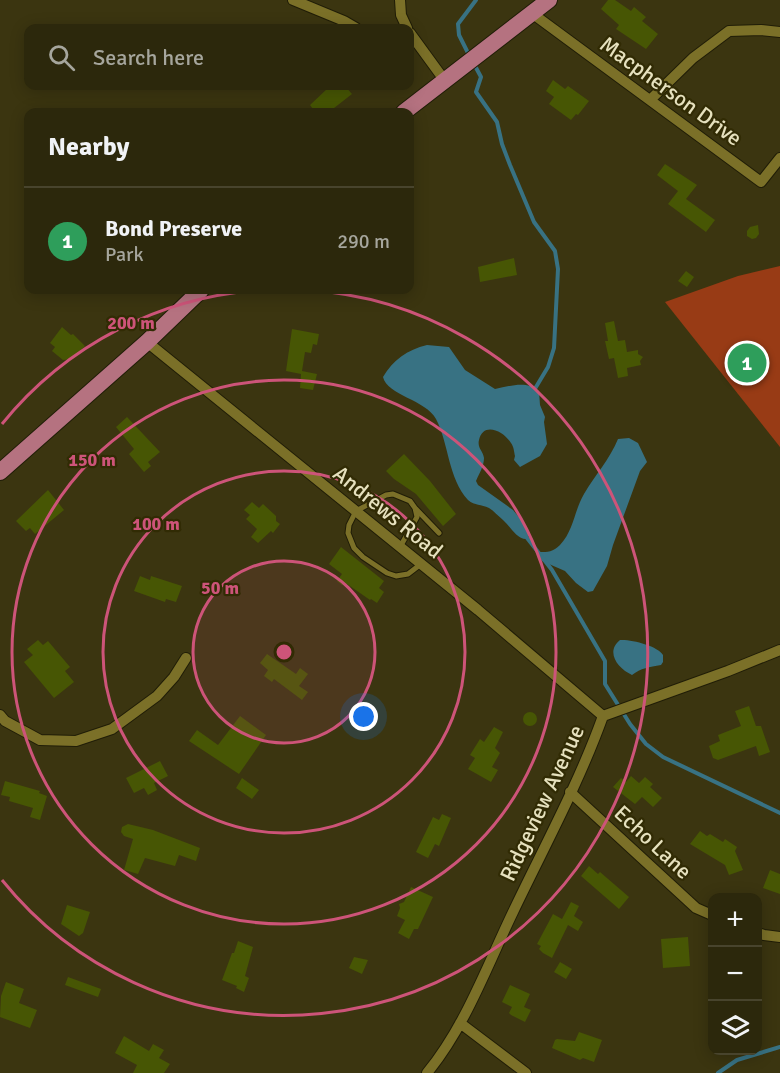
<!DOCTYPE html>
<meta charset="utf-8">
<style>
body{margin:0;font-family:Signika,sans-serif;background:#343015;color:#f1f3f6}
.controls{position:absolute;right:18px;bottom:18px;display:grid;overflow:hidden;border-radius:12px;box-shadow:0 3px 15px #0003}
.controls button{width:54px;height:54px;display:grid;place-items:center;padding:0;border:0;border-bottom:2px solid #48442d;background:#2c280c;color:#f1f3f6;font:30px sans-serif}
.you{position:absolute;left:364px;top:717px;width:21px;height:21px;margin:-15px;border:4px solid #fff;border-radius:50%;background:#1a73e8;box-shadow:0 0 0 9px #1a73e833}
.badge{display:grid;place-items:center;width:39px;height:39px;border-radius:50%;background:#8bbbb9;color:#fff;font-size:20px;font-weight:700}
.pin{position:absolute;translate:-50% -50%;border:3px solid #fff;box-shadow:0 2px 6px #0006}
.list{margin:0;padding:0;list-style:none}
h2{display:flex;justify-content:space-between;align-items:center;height:78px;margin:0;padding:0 24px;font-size:26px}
h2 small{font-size:20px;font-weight:400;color:#a6a69d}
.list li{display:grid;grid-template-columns:39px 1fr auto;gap:18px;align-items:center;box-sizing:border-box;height:108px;padding:0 24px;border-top:2px solid #48442d}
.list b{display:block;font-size:22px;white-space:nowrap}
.list p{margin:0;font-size:20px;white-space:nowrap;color:#a6a69d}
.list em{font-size:20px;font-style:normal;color:#a6a69d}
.icon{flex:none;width:33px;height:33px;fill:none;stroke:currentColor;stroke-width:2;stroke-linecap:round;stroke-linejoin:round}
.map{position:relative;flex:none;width:780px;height:1073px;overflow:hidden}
.search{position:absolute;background:#2c280c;box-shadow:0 3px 15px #0003;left:24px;top:24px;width:390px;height:66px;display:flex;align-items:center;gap:15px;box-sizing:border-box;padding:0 21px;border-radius:12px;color:#a6a69d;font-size:22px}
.panel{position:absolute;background:#2c280c;box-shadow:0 3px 15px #0003;left:24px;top:108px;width:390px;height:186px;border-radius:12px}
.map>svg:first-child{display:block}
.green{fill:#983b15}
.water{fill:#387283}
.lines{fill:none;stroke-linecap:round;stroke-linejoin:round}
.stream{stroke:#387283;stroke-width:4}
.building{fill:#475604}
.service-casing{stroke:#201d07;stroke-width:7}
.minor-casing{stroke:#201d07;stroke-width:12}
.primary-casing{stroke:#201d07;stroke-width:18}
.service{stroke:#7b7028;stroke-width:5}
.minor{stroke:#7b7028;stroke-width:10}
.primary{stroke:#b57280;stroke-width:16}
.ring{fill:none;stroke:#cd5479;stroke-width:3}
.labels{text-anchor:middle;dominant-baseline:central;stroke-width:4.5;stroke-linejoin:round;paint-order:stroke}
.street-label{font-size:22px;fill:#e6e1be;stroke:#312b04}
.centre{fill:#cd5479;stroke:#312b04;stroke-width:3}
.ring-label{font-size:18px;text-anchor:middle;font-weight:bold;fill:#cd5479;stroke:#312b04;stroke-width:4.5;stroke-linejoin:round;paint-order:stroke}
</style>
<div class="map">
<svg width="780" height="1073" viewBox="0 0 780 1073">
<rect width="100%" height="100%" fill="#3b3510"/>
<path class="green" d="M780 266V447L665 302 738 276Z"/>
<path class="water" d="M427 345 449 347 465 370 495 389C511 386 526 380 539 391L540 405 545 417 544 422 547 444 540 456 520 467 514 460 515 456C514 452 514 447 511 443 504 431 483 421 479 440 477 448 483 451 484 458 484 466 479 474 476 481L478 485 513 510 523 522 529 535 527 539C517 540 510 526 503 520 498 516 494 511 489 508 481 504 475 506 468 500 448 478 449 444 436 419 426 400 387 395 383 377 393 360 407 350 427 345Z
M629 438 638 443 647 462 640 471 613 545 607 566 593 591 588 592 576 583 565 571 542 561 539 552C548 552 553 552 560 545 574 530 574 511 584 494 595 475 610 459 618 439Z
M620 640C631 639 658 646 663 655V662L661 665C649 667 641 668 632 675 618 669 605 652 620 640Z"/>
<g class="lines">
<path class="stream" d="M469 55 459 35 458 24 476 0
M474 64 481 77 476 92 497 122 502 144 510 165 534 222 555 251 558 269 554 348 548 367 533 392
M524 534 552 570 605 661V684L630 724 646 744 663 757 780 813
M718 1073 737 1060 780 1047"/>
</g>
<path class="building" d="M608 0H615L631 11 634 7 646 17 642 21 658 34 646 49 616 29 619 25 601 9Z
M553 80 565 89 568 86 589 101 578 115 576 114 571 120 549 104 554 97 546 91Z
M328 86H345L352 94 329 112H315L310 105 328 88Z
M665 164 697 185 686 199 715 220 706 232 668 204 678 191 657 175Z
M758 225 759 234 756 238 752 239 747 236V231L750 227Z
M514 258 517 275 480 282 478 267Z
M686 271 694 277 687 287 678 281Z
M614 321 618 341 625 340 627 352 638 350V354L643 357 640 361 641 365 627 368 628 376 618 378 614 358 609 359 605 341H608L605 323Z
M62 327 71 335 73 334 85 346 73 359 63 360 52 351 55 347 50 343Z
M292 329 319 334 317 345 313 344 311 353 305 352 302 371 317 374 313 390 300 388 301 374 286 371Z
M127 417 160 452 148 462 151 466 144 472 129 454 134 449 116 427Z
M404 454 430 481 456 514 443 526 416 494 394 479 386 471Z
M48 490 64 510 35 534 30 528 26 531 16 521Z
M252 502 259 508 263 504 276 516V521L280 524 273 533 271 531 258 543 251 537 257 529 246 519 250 515 244 510Z
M341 547 384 581 379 588 384 592 377 603 371 599 370 600 347 584 342 585 337 581 342 574 329 564Z
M140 576 150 580 151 576 182 586 176 602 166 599 165 602 134 591Z
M38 640 43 645 48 641 70 667 65 671 74 682 54 698 24 662 33 655 27 649Z
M267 654 296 674 300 668 308 674 299 686 308 692 302 700 274 679 272 682 264 676 268 670 260 663Z
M749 706 756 726H761L770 752 759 756 756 746 718 760 713 758 709 746 720 741 718 735 741 726 735 711Z
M523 719a7 7 0 1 1 14 0a7 7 0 1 1-14 0Z
M240 716 266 735 239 774 189 741 197 730 218 745Z
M494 727 503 732 495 748 500 753 492 767 498 770 491 782 468 769 475 758 470 755 480 739 484 742Z
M160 761 168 776 154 783 157 790 148 795 144 788 134 793 126 778Z
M631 776 639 783 645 777 653 784 650 787 662 798 653 807 642 797 635 804 613 787 621 778 626 782Z
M242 778 259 790 252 799 236 788Z
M5 781 40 791 39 793 47 796 40 820 30 817 33 808 9 801 10 797 1 795Z
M442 814 451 818 439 846 435 844 428 858 416 852 433 817 439 820Z
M128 824 153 830 200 848 196 861 179 855 175 866 145 858 138 874 124 870 133 839 124 836 121 832 122 827Z
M700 831 707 836 710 834 723 842 725 839 737 847 735 851 743 870 729 875 725 865 690 844Z
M589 866 598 874 600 872 629 897 619 909 581 876Z
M770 870 780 874V894L763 888Z
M411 887 433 897 418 929H414L409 939 398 933 405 920 397 916 400 908 399 904 404 902Z
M571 902 579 906 574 916 583 922 578 931 568 925 552 958 543 953 539 949 541 946 537 944 553 914 562 919Z
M67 905 90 912 83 933 79 936 61 924Z
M688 937 690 966 663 968 661 939Z
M238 941 253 947 245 976 249 978 244 992 236 988 237 986 222 980 232 953H234Z
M354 957 368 960 362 974 349 968Z
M560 962 572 969 566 979 554 972Z
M68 977 101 989 98 997 65 985Z
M6 982 24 989 19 1003 37 1010 30 1028 0 1017 1 996Z
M510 985 530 994 524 1007 531 1010 525 1022 511 1015 509 1013 512 1007 502 1002Z
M579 1032 602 1040 594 1062 583 1058 580 1060 552 1048 555 1040 557 1039 575 1041Z
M124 1036 149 1051 153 1044 164 1050 159 1058 170 1064 164 1073H133L137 1065 115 1053Z"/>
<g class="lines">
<g class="service-casing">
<path id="service" d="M416 509 439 533
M400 547 417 517 415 508 410 501 393 494 386 495 356 511 349 525 348 533 354 548 363 557 387 573 396 576 408 574 421 564"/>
</g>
<g class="minor-casing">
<path id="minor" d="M293 0 344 21 356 28
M400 0 401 15 407 28
M533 14 761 182 780 158
M410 33 445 81
M650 100 693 58 729 31 761 30 780 32
M147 342 478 610 603 716
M0 715 5 721 40 740 76 741 112 729 157 696 174 677 186 658
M570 792 696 908 712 915
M758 933 764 935 780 937
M460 1023 526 1073
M427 1073C465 1027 487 966 513 912 544 847 579 783 603 716L728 671 780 650"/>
</g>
<g class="primary-casing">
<path id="primary" d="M404 112 549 0
M0 472 147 342 201 290"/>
</g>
<use href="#service" class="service"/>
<use href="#minor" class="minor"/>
<use href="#primary" class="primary"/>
</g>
<circle cx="284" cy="652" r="91" fill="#cd5479" fill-opacity=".12"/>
<g class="ring">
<circle cx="284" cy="652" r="91"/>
<circle cx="284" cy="652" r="181"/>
<circle cx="284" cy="652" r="272"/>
<path d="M2 424A363 363 0 0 1 262 290M306 290A363 363 0 1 1 2 880"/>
</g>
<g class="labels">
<g class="street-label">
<text transform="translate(671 91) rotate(36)">Macpherson Drive</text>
<text transform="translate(388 512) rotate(39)">Andrews Road</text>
<text transform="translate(542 803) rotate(-65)">Ridgeview Avenue</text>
<text transform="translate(653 842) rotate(43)">Echo Lane</text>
</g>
</g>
<circle cx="284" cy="652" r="9" class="centre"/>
<g class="ring-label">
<text x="131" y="329">200 m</text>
<text x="92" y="466">150 m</text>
<text x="156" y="530">100 m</text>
<text x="220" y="594">50 m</text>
</g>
</svg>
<div class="controls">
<button>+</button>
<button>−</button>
<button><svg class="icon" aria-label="layers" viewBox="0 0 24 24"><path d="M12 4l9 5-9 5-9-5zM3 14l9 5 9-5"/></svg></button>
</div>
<div class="you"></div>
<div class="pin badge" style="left:747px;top:363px;background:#2e9e5b">1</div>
<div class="search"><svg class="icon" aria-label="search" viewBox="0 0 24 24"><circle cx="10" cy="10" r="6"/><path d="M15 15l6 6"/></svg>Search here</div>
<section class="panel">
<h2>Nearby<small></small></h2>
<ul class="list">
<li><span class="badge" style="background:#2e9e5b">1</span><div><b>Bond Preserve</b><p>Park</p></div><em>290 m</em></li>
</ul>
</section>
</div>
